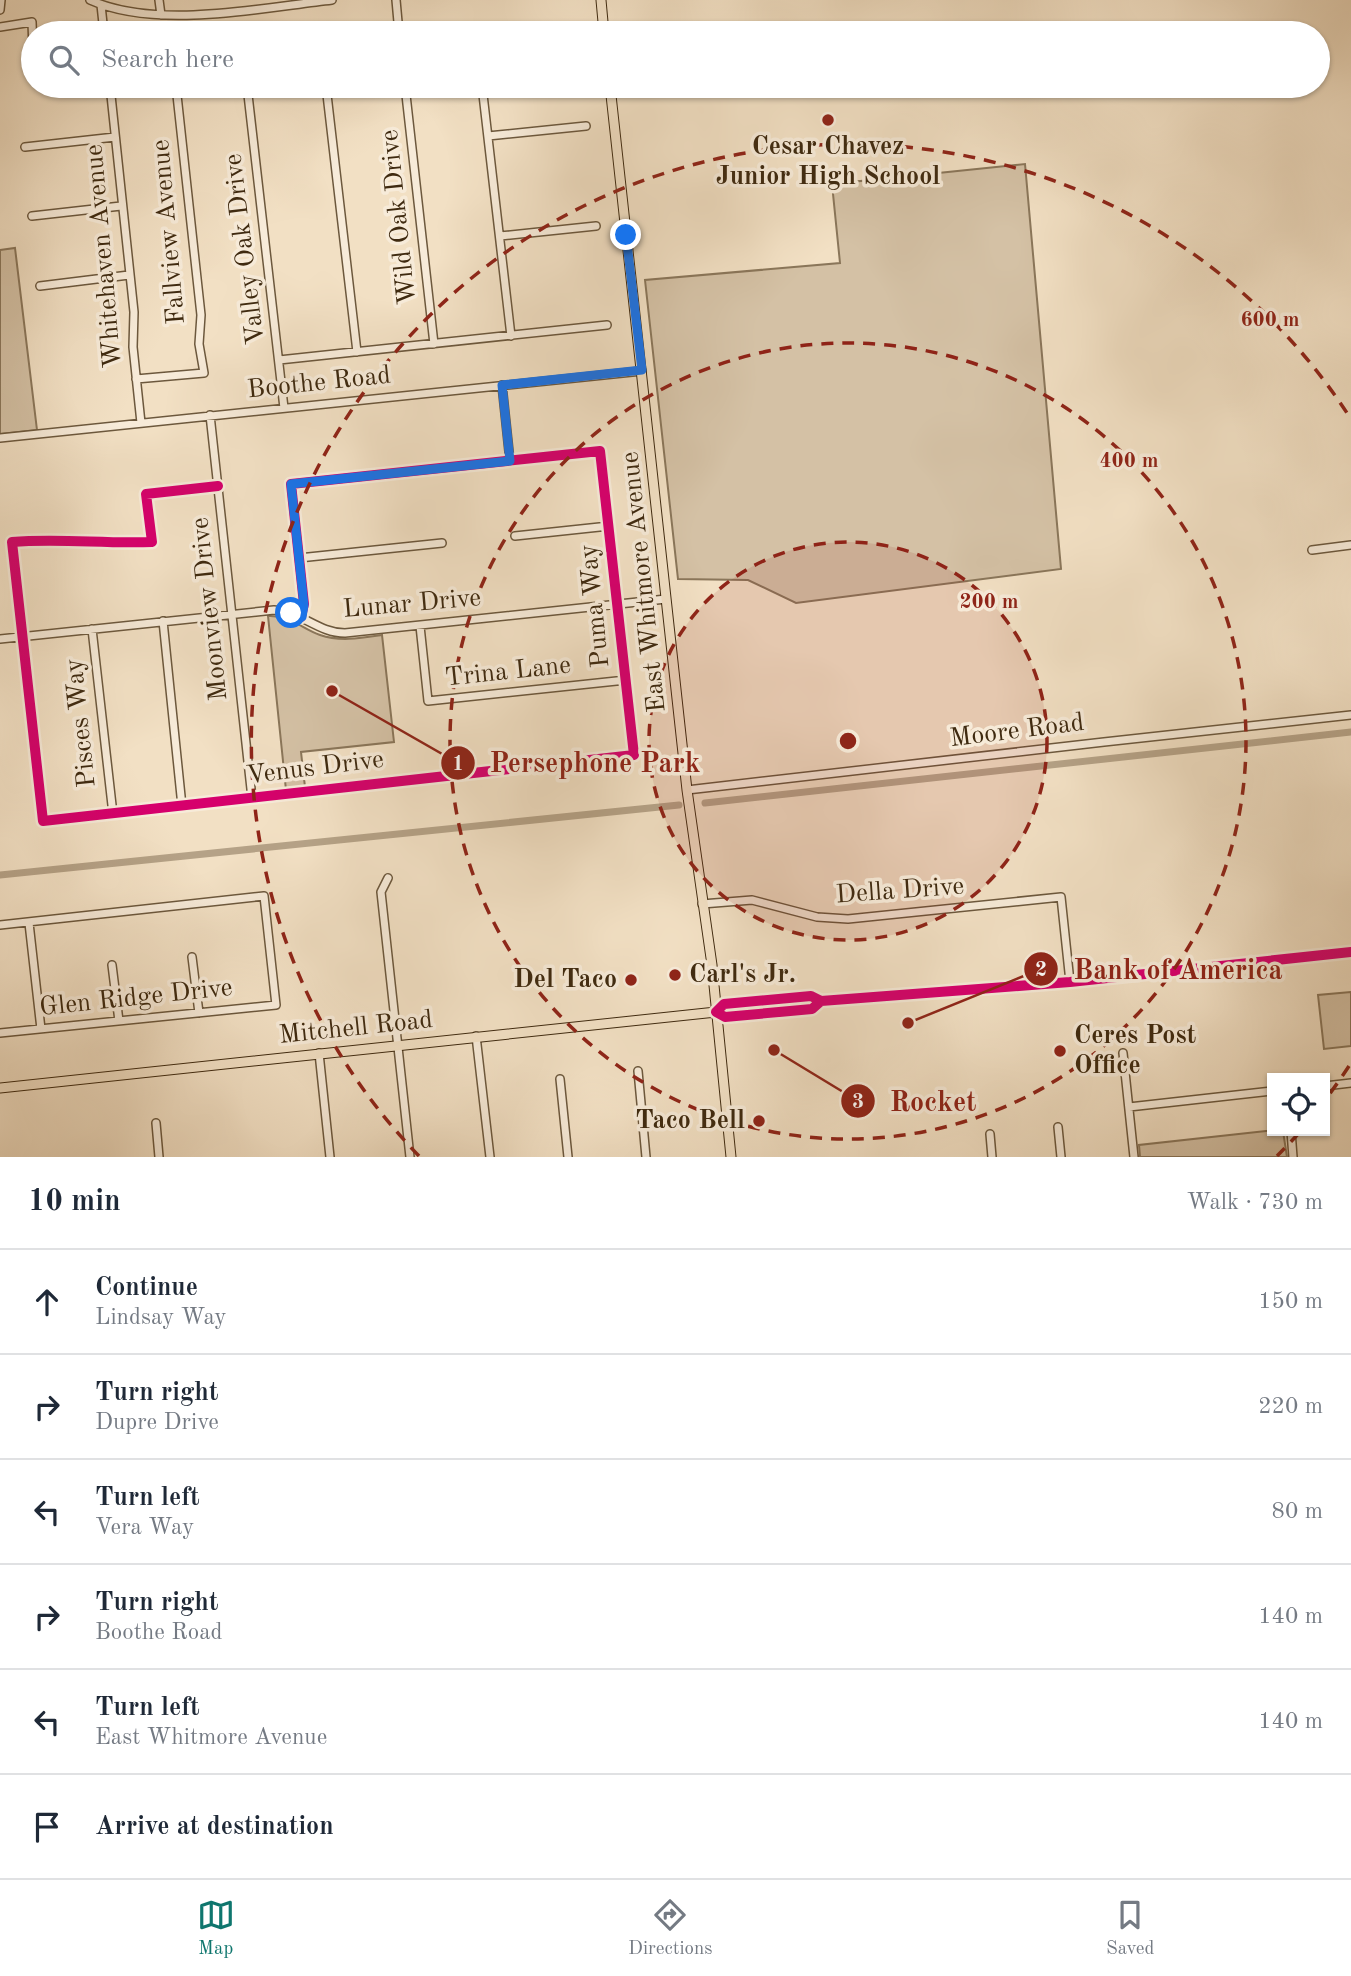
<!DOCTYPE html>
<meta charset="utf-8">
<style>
body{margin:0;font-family:"Old Standard TT",serif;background:#f2f2f3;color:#1f2937}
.controls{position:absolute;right:21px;bottom:21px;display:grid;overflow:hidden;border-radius:0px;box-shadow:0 2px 5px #0004}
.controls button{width:63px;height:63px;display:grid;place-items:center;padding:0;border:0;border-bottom:2px solid #e0e1e3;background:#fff;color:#1f2937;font:35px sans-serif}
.stop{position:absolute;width:21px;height:21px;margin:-16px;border:5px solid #1a73e8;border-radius:50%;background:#fff}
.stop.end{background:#1a73e8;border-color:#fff;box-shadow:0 2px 7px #0008}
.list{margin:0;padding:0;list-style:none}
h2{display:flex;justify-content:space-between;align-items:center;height:91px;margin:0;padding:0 28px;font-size:30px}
h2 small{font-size:23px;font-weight:400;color:#747a83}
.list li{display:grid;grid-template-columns:46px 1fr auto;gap:21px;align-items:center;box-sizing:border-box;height:105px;padding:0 28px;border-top:2px solid #e0e1e3}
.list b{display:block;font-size:26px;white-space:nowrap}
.list p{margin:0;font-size:23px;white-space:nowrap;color:#747a83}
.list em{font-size:23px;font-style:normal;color:#747a83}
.icon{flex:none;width:38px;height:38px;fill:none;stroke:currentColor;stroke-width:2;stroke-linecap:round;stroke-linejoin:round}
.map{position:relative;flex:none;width:1351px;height:1157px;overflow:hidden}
.search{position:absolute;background:#fff;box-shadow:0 2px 5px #0004;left:21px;right:21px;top:21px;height:77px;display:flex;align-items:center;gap:18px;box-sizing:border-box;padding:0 24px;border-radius:38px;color:#747a83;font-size:26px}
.sheet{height:721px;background:#fff}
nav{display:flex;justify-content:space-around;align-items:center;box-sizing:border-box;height:98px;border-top:2px solid #e0e1e3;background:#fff;font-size:19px;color:#747a83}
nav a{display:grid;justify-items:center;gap:4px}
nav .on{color:#0f766e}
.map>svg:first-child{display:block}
.green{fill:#d4c1a5;stroke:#8a765a;stroke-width:2}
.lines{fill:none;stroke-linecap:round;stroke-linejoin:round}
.canal{stroke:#b5a287;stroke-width:7}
.minor-casing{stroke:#6c583d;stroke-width:10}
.major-casing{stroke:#3f2a10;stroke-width:11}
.minor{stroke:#f7ebd9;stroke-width:7}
.major{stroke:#f2e0c4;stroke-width:9}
.cycleway-casing{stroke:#f7ebd9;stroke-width:15}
.cycleway{stroke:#d6006c;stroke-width:10}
.route{stroke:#1a73e8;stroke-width:9}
.ring{fill:none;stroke:#8f2418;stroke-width:3.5;stroke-dasharray:12 9}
.poi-dot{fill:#8f2418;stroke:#f7ebd9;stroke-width:2.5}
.labels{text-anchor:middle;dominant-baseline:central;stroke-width:7;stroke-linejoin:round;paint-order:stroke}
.poi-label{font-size:26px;font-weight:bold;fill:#3f2a10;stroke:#f7ebd9;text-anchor:start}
.street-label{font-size:26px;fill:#3f2a10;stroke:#f7ebd9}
.centre{fill:#8f2418;stroke:#f7ebd9;stroke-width:3.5}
.ring-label{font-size:21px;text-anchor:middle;font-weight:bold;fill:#8f2418;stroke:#f7ebd9;stroke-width:7;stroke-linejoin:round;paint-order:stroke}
.leader{fill:none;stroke:#8f2418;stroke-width:2.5}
.callout-dot{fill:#8f2418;stroke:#f7ebd9;stroke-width:2.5}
.mark-label{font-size:21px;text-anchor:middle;font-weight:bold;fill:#fff}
.callout-label{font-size:28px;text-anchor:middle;font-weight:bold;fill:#8f2418;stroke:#f7ebd9;stroke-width:7;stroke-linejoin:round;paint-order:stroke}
</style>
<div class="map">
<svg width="1351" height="1157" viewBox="0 0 1351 1157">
<rect width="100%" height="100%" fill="#f2e0c4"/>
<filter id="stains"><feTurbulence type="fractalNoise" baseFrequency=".00286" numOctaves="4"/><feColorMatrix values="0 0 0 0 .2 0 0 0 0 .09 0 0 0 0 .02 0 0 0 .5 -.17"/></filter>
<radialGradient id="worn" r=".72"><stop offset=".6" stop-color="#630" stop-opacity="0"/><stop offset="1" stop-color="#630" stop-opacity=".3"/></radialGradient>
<path class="green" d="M1025 164 1061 569 796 603 748 580 678 579 645 280 840 263 832 184Z
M15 248 37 430 0 434V250Z
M268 616C290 615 301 628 320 635 340 642 362 638 382 635L394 742 301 752 305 787 286 790Z
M1351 992V1046L1324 1049 1318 995Z
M1266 1131H1283L1287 1157H1140L1139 1145Z"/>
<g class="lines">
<path class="canal" d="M705 803 1351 732
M0 875 679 805"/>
<g class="minor-casing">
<path id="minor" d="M90 0C157 30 260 8 332 0
M159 0 161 15
M396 0 399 33
M101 5 104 33
M0 10 1 0
M0 27 32 22 33 50
M515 33 572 27
M110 86 134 312 133 347 141 423
M247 86 284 408
M326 86 357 352
M405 86 434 344
M482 86 511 336
M488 136 586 126
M25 147 115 137
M32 216 121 206
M500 236 596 226
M40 286 129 275
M279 360 607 325
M136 379 204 373 199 344 201 315 176 86
M502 385 510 461
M210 415 252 798
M0 438 642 371
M218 486 146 494 152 542C105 544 59 538 12 542L43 821 634 755 600 451 291 484 304 604 301 617
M515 536 609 526
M1312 550 1351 545
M299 558 442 543
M163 621 182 806
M420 626 428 701 626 680
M92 629 113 814
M0 639 274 610C301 611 318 633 345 633L666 599
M687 790 1104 742 1351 715
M388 878 381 892 410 1157
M702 904 752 900 817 917 848 919 1061 897 1070 982
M29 923 41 1029
M0 925 264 896 276 1005 0 1033
M192 957 199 1013
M112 965 119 1021
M821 1001 812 1009 725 1017 716 1012 724 1004 811 996 821 1001 1070 982 1351 952
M476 1036 490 1157
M319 1053 330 1157
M1123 1053 1134 1157
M638 1071 646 1157
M560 1079 568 1157
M1325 1086 1351 1083
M1129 1107 1272 1091
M156 1123 159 1157
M1058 1127 1061 1157
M1291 1131 1293 1157
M990 1134 992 1157"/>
</g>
<g class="major-casing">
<path id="major" d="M601 0 604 33
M610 86 687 790 712 965 731 1157
M0 1088 716 1012"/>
</g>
<use href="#minor" class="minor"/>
<use href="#major" class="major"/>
<g class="cycleway-casing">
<path id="cycleway" d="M218 486 146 494 152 542C105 544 59 538 12 542L43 821 634 755 600 451 291 484 304 604 301 617
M821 1001 812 1009 725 1017 716 1012 724 1004 811 996 821 1001 1070 982 1351 952"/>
</g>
<use href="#cycleway" class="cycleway"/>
</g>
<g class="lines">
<path class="route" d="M291 613 302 617 304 605 291 484 510 461 502 385 642 370 626 235"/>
</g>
<circle cx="848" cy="741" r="199" fill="#8f2418" fill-opacity=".12"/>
<g class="ring">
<circle cx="848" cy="741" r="199"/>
<circle cx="848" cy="741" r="398"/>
<path d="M1349 1066A597 597 0 0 1 1325 1100M1299 1133A597 597 0 0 1 1277 1156M419 1156A597 597 0 1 1 1349 416"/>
</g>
<g class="poi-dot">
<circle cx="828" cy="120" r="7"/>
<circle cx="675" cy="975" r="7"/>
<circle cx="631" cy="980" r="7"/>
<circle cx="1060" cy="1051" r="7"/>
<circle cx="759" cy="1121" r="7"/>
</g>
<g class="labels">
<g class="poi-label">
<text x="828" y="147" text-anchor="middle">Cesar Chavez<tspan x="828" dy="30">Junior High School</tspan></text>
<text x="689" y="975">Carl's Jr.</text>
<text x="617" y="980" text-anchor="end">Del Taco</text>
<text x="1074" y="1036">Ceres Post<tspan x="1074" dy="30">Office</tspan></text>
<text x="745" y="1121" text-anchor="end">Taco Bell</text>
</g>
<g class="street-label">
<text transform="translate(399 217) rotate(-96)">Wild Oak Drive</text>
<text transform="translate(169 232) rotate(-95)">Fallview Avenue</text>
<text transform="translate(245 249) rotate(-97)">Valley Oak Drive</text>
<text transform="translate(104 256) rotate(-95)">Whitehaven Avenue</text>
<text transform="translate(319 383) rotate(-6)">Boothe Road</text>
<text transform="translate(644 582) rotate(-96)">East Whitmore Avenue</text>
<text transform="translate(412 604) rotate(-5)">Lunar Drive</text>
<text transform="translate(595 606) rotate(-96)">Puma Way</text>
<text transform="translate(210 609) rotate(-96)">Moonview Drive</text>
<text transform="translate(508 672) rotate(-6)">Trina Lane</text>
<text transform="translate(81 723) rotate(-96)">Pisces Way</text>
<text transform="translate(1017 731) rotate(-7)">Moore Road</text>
<text transform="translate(315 768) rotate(-7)">Venus Drive</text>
<text transform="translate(900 891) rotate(-4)">Della Drive</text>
<text transform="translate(136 998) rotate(-6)">Glen Ridge Drive</text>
<text transform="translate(356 1028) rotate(-6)">Mitchell Road</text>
</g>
</g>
<circle cx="848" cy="741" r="10" class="centre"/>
<g class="ring-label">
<text x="1270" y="326">600 m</text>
<text x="1129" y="467">400 m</text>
<text x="989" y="608">200 m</text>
</g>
<path class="leader" d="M332 691L458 763M908 1023L1041 969M774 1050L858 1101"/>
<g class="callout-dot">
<circle cx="332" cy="691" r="7"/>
<circle cx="908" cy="1023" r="7"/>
<circle cx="774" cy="1050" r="7"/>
<circle cx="458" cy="763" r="18"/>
<circle cx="1041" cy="969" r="18"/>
<circle cx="858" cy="1101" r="18"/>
</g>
<g class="mark-label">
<text x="458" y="770">1</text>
<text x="1041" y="976">2</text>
<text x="858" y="1108">3</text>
</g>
<g class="callout-label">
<text x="595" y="772">Persephone Park</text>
<text x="1178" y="979">Bank of America</text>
<text x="933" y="1111">Rocket</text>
</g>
<rect width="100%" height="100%" filter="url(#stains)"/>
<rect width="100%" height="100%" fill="url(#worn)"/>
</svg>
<div class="controls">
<button><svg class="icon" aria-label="locate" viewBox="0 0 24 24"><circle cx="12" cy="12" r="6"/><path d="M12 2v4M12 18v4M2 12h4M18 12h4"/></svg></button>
</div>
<div class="stop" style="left:291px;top:613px"></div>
<div class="stop end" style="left:626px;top:235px"></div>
<div class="search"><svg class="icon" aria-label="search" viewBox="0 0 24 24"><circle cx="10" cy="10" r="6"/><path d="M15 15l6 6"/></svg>Search here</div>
</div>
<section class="sheet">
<h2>10 min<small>Walk · 730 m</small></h2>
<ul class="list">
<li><svg class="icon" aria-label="ahead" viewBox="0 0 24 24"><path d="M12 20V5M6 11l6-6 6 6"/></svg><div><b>Continue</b><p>Lindsay Way</p></div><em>150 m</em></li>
<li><svg class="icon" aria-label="right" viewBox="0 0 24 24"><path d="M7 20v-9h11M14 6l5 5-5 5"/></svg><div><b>Turn right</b><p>Dupre Drive</p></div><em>220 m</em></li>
<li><svg class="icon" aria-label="left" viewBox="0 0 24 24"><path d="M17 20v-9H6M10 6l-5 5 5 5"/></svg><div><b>Turn left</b><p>Vera Way</p></div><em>80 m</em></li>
<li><svg class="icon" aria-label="right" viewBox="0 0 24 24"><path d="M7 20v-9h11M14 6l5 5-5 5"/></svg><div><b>Turn right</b><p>Boothe Road</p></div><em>140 m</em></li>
<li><svg class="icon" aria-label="left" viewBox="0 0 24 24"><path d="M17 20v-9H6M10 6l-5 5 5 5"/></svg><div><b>Turn left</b><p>East Whitmore Avenue</p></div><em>140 m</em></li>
<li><svg class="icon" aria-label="arrive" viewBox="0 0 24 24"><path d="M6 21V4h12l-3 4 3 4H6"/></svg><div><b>Arrive at destination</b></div></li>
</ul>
</section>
<nav>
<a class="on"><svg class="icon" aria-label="map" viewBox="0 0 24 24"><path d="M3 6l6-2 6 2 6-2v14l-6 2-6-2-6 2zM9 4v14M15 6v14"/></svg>Map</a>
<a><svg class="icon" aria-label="directions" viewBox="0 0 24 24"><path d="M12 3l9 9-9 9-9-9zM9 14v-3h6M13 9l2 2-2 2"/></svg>Directions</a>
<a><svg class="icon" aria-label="saved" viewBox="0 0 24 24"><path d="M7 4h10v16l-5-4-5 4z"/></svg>Saved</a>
</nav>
